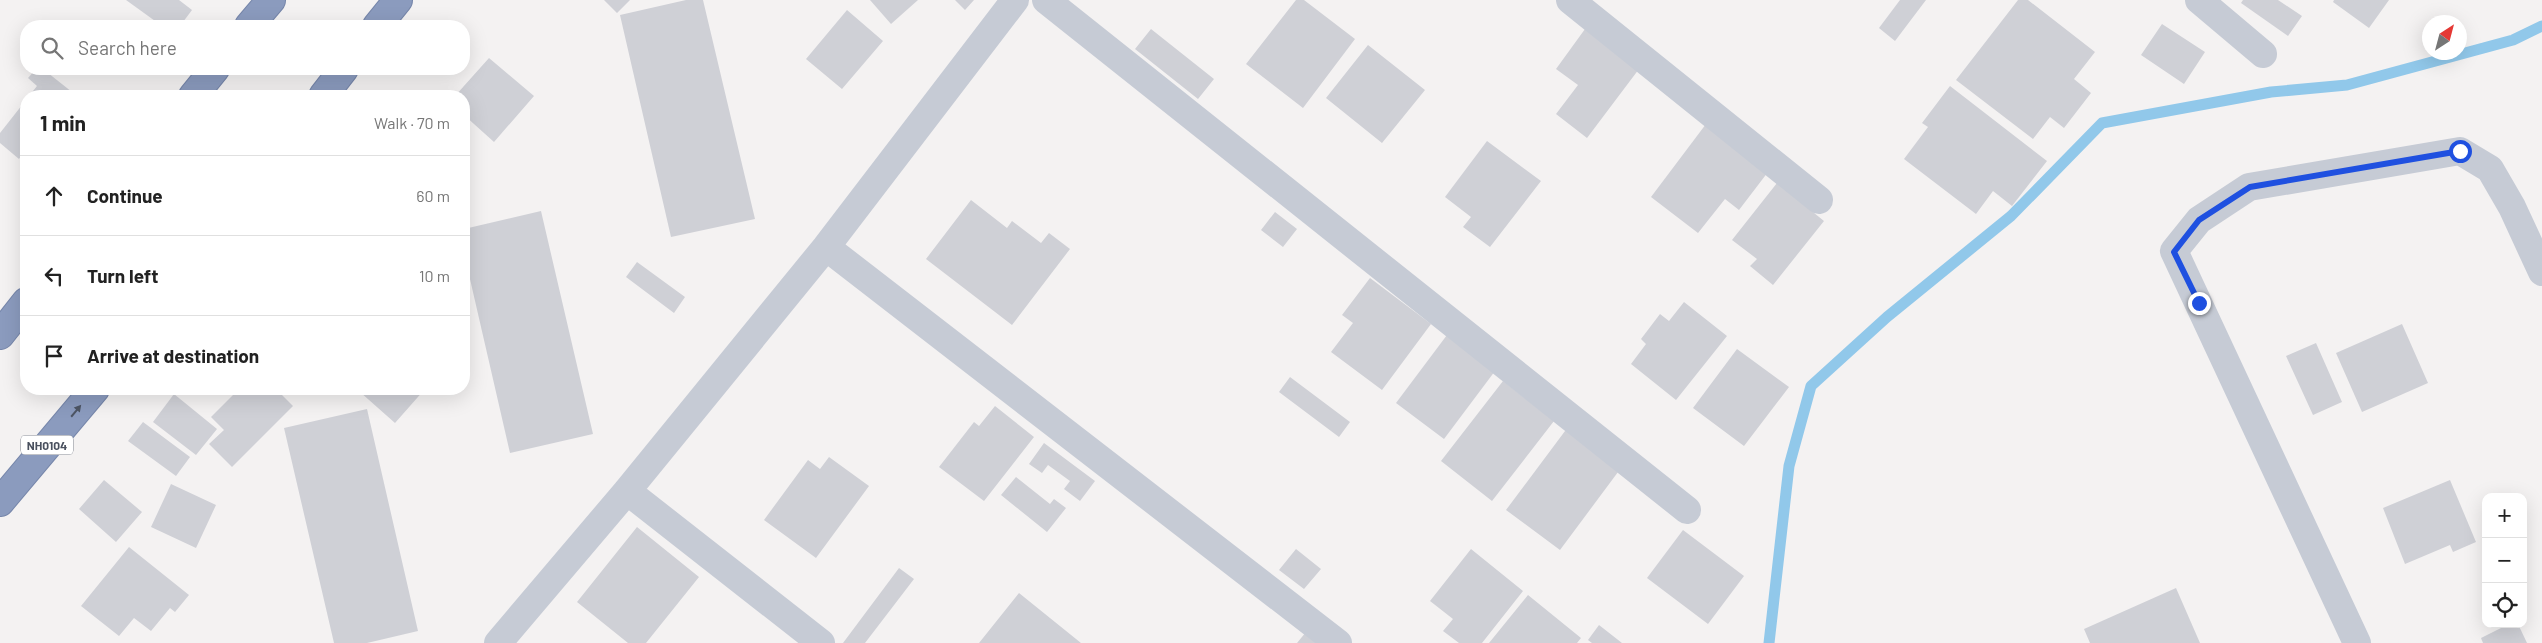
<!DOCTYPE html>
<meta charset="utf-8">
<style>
body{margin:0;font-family:Barlow,sans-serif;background:#f2f2f2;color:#222}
.controls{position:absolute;right:15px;bottom:15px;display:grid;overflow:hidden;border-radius:10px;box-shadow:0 5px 20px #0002}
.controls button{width:45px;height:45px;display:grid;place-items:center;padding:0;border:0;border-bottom:1px solid #e0e0e0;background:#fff;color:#222;font:25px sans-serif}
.compass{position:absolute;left:2422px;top:15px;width:45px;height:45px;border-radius:50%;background:#fff;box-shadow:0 5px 20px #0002;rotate:36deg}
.stop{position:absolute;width:15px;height:15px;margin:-11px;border:4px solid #1f50e0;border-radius:50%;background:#fff}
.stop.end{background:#1f50e0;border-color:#fff;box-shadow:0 1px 5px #0008}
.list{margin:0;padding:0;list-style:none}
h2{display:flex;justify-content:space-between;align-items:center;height:65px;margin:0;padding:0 20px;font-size:21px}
h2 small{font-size:16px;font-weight:400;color:#767676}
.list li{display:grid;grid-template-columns:32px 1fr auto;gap:15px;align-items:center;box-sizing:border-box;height:80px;padding:0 20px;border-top:1px solid #e0e0e0}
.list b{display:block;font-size:19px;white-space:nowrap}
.list em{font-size:16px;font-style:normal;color:#767676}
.icon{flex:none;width:28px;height:28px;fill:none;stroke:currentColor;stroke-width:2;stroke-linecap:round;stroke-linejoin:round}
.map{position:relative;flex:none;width:2542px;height:643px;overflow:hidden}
.search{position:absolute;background:#fff;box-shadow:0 5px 20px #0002;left:20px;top:20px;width:450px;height:55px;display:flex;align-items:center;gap:12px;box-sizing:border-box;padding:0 18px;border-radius:20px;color:#767676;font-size:19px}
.panel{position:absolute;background:#fff;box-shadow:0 5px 20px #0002;left:20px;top:90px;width:450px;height:305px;border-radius:20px}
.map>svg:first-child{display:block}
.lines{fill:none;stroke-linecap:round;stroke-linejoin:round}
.stream{stroke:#91c8ea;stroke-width:11}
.building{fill:#cfd0d6}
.highway-casing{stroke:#7686aa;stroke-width:30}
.minor{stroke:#c6cbd5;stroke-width:28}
.highway{stroke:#8b9bbe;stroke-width:28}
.oneway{fill:#4d5564}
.route{stroke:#1f50e0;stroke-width:6}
.labels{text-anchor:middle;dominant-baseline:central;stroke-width:4;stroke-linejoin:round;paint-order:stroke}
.shield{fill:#fff;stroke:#80858f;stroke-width:1}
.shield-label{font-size:12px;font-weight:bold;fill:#4a515f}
</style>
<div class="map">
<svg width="2542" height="643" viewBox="0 0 2542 643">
<rect width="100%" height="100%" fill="#f4f2f2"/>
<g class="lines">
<path class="stream" d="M1769 643 1789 466 1811 386 1887 317 2011 216 2102 123 2271 92 2347 85 2513 40 2542 26"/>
</g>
<path class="building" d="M126 0H179L192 10 180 26H162Z
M604 0H630L617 13Z
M686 0H703L755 219 671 237 620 15Z
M870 0H918L891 24Z
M955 0H974L965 10Z
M1296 0H1304L1355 39 1303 108 1246 64Z
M1900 0H1926L1895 41 1879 28Z
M2018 0H2028L2095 52 2074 79 2091 93 2064 128 2050 117 2033 139 1956 80Z
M2243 0H2278L2302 16 2288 36 2241 3Z
M2334 0H2389L2369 28 2333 2Z
M847 10 883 41 842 89 806 59Z
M2162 24 2205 52 2184 84 2141 55Z
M1151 29 1214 79 1198 99 1135 49Z
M1585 29 1639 69 1587 138 1556 114 1578 85 1556 69Z
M1368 45 1425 90 1382 143 1326 98Z
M489 58 534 96 494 142 464 115V96H455Z
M36 69H43L72 92 69 96H29L37 86 28 78Z
M1950 86 2047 161 2012 206 1993 191 1976 214 1904 159 1928 127 1922 123Z
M26 100V149L19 159 0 143V133Z
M1706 124 1768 172 1739 210 1725 199 1698 233 1651 197Z
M1487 141 1541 181 1490 247 1463 227 1471 217 1445 197Z
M1777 183 1824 221 1773 285 1750 266 1757 259 1732 240Z
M971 200 1007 228 1012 221 1041 243 1049 233 1070 249 1012 325 926 259Z
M541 211 593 434 510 453 464 253V229Z
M1275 212 1297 229 1283 247 1261 230Z
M637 262 685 297 674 313 626 277Z
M1370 278 1431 324 1382 390 1331 352 1353 323 1342 315Z
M1684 302 1727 336 1676 400 1631 364 1646 344 1641 339 1660 314 1669 321Z
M2402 324 2428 383 2362 412 2336 353Z
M1447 335 1495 371 1444 439 1396 403Z
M2316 343 2342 402 2313 415 2286 356Z
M1737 349 1789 387 1744 446 1693 408Z
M1290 377 1350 422 1339 437 1279 392Z
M1503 381 1554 421 1492 501 1441 461Z
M239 389H276L293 406 232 467 209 444 224 430 211 417Z
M363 389H425L395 423 360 392Z
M174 394 217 429 196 455 153 422Z
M995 406 1034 437 984 501 939 467 974 422 979 426Z
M367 409 418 631 367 643H334L284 428Z
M143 422 190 457 176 476 128 441Z
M1568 427 1621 468 1560 550 1506 510Z
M1044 443 1095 481 1080 501 1064 489 1070 481 1048 465 1042 473 1029 464Z
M829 457 869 486 816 558 764 520 808 460 820 469Z
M1016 477 1050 504 1054 499 1066 508 1047 532 1001 495Z
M104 480 142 512 116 542 79 509Z
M2450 480 2476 542 2453 552 2450 545 2405 564 2383 508Z
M171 484 216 505 196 548 151 527Z
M637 527 699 577 646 643H628L577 602Z
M1683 530 1744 576 1708 624 1647 578Z
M129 547 189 595 175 612 170 608 151 631 134 618 119 636 81 606Z
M1296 549 1321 569 1304 589 1279 570Z
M1471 549 1523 591 1482 643H1459L1443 631 1453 619 1430 601Z
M899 568 914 579 865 643H843Z
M2176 588 2200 643H2090L2084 629Z
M1019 593 1081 643H979Z
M1528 595 1581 638 1577 643H1489Z
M2509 624H2518L2527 643H2483L2481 638Z
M1599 625 1622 643H1592L1588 640Z
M1306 632 1319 643H1297Z"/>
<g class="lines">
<g class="highway-casing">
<path id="highway" d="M249 26 271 0
M377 26 398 0
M193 96 215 69
M323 96 344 69
M0 335 26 302
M0 502 95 389"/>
</g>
<path class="minor" d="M1046 0 1687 510
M1570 0 1819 200
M2199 0 2263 54
M826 247 1338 643
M627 491 821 643
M498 643 627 491 826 247 1015 0
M2357 643 2174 251 2199 220 2249 187 2460 151 2490 169 2512 207 2542 272"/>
<use href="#highway" class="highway"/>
</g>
<defs><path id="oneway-solid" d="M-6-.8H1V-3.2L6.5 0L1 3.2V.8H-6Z" transform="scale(1.25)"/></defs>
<use class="oneway" href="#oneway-solid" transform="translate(76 411) rotate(-50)"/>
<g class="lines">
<path class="route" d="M2199 303 2174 252 2199 220 2250 187 2460 151"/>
</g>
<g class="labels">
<rect class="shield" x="21" y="435.5" width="52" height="19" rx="4"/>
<g class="shield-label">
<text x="47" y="445">NH0104</text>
</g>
</g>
</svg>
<div class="controls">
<button>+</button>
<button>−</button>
<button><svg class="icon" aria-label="locate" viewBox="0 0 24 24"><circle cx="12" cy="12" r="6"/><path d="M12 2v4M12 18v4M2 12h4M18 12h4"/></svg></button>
</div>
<svg class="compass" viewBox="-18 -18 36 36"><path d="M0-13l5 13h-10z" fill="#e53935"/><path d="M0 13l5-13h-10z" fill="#767676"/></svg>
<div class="stop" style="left:2460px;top:151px"></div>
<div class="stop end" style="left:2199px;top:303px"></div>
<div class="search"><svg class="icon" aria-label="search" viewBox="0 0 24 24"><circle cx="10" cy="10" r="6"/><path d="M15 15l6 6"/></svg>Search here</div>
<section class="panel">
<h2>1 min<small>Walk · 70 m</small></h2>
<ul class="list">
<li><svg class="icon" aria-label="ahead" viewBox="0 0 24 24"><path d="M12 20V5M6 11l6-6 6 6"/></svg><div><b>Continue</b></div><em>60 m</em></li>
<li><svg class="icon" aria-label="left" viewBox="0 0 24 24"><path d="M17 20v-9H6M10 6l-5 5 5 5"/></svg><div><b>Turn left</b></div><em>10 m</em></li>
<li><svg class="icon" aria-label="arrive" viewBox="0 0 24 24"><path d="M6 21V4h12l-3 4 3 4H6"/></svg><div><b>Arrive at destination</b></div></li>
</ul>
</section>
</div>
